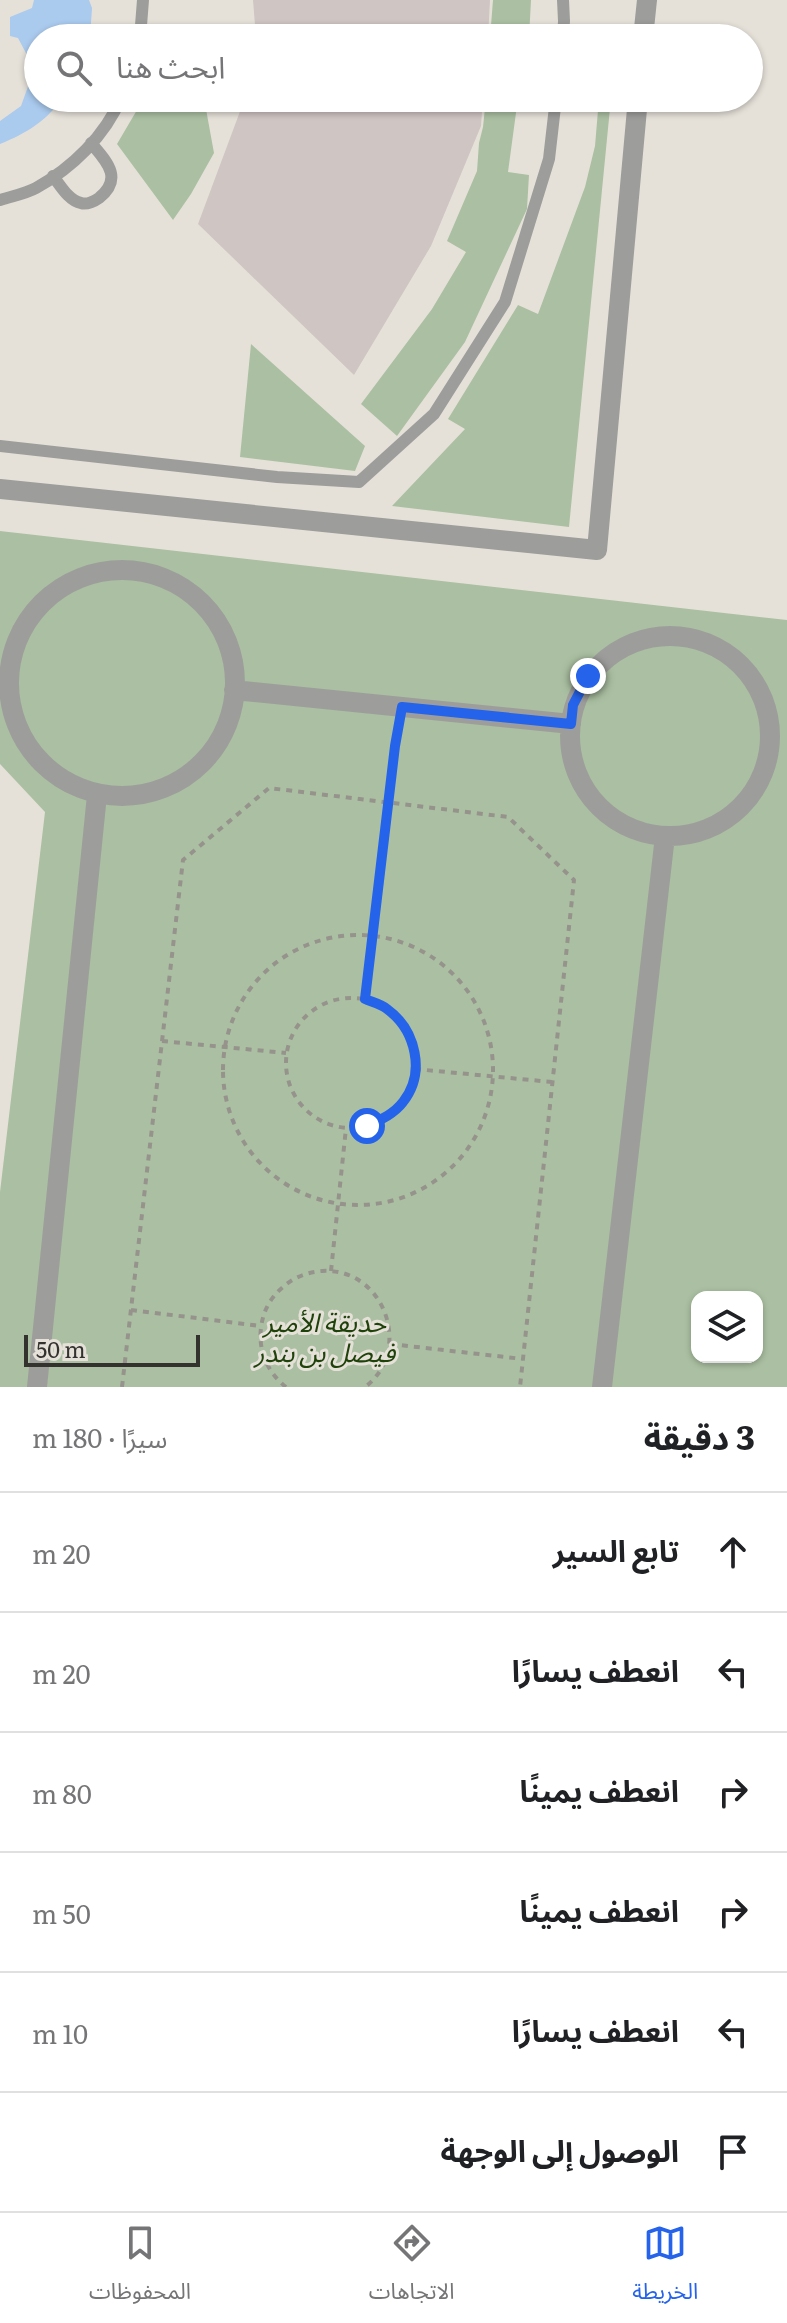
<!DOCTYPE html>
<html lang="ar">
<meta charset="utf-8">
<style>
body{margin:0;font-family:Literata,"Noto Sans Arabic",serif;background:#f6f6f6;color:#202124;direction:rtl}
.controls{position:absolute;right:24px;bottom:24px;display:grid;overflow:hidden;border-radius:16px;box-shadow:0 2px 6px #0004}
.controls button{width:72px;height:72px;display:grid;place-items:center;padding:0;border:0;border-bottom:2px solid #e0e0e0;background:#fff;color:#202124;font:40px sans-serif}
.scale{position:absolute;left:24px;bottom:20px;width:176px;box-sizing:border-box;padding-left:8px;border:4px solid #34322f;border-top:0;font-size:22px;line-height:28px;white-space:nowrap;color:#34322f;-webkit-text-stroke:6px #e5e1d9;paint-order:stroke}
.stop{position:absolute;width:24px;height:24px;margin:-18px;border:6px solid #2563eb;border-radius:50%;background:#fff}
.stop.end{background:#2563eb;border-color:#fff;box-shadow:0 2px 8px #0008}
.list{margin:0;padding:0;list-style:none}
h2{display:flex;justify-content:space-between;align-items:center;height:104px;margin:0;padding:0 32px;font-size:34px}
h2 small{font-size:26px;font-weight:400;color:#757577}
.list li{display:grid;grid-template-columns:52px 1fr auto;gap:24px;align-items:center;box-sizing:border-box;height:120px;padding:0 32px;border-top:2px solid #e0e0e0}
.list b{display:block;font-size:30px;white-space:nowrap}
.list em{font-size:26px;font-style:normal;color:#757577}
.icon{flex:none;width:44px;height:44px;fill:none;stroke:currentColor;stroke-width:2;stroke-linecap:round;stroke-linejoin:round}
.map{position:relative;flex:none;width:787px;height:1387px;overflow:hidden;direction:ltr}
.search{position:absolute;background:#fff;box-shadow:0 2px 6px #0004;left:24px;right:24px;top:24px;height:88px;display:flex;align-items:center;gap:20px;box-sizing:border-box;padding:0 28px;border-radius:44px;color:#757577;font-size:30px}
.sheet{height:824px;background:#fff}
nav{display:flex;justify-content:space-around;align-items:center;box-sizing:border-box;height:112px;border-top:2px solid #e0e0e0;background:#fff;font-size:22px;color:#757577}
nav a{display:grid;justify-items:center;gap:4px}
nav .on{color:#2563eb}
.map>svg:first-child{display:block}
.green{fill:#abc0a2;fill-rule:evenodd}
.water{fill:#aacaee}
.building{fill:#cfc5c3}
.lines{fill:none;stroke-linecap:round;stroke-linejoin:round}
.path{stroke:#96938d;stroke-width:4;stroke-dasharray:6 6;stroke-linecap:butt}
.lane{stroke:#9d9e9b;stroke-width:12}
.street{stroke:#9d9e9b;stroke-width:20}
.route{stroke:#2563eb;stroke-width:10}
.labels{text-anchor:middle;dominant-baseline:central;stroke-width:6;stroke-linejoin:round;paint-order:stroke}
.park-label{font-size:26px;font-style:italic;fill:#1e4209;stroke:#e5e1d9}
</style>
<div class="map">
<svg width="787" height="1387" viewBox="0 0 787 1387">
<rect width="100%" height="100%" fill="#e5e1d9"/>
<path class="green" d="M493 0H531L529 38H490Z
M144 98H204L214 153 191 194 173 220 117 144Z
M486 98H518L508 172 529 175 527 209 465 342 397 436 361 404 432 309 466 252 447 241 477 171 479 143 483 127Z
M599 98H611L569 527 392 506 465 429 448 419 518 305 538 314 585 187 595 146Z
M251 344 365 446 355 471 240 457Z
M0 531 787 620V1387H0V1192L45 812 0 764ZM697 1297H757V1357H697Z"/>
<path class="water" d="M34 0H89L92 8 90 38H38V98H63C46 121 27 133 0 144V121L21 106 30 81 27 55 18 38 10 36V17L32 8Z"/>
<path class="building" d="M253 0H490L488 38H256Z
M245 98H483L481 126 431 246 354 375 198 224Z"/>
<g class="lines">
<path class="path" d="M223 1070a135 135 0 1 1 270 0a135 135 0 1 1-270 0Z
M286 1063a65 65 0 1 1 130 0a65 65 0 1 1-130 0Z
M365 999 398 727
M162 1041 286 1053
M415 1069 552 1082
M331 1271 346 1128
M131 1310 261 1326
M390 1344 523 1359
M122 1387 183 860 269 788 508 817 574 880 520 1387
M286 1387C268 1373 258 1351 261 1328 263 1311 270 1298 283 1287 294 1277 308 1272 322 1271 384 1267 414 1350 365 1387"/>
<path class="lane" d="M140 38 143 0
M563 38 564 21 563 0
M53 176C60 185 69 201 81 203 87 205 95 201 99 198 124 178 106 161 91 143
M0 200C12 196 25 194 36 188 72 168 105 136 121 98
M0 446 277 477 359 482 434 414 505 302 549 159 556 98"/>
<path class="street" d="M643 38 647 0
M0 489 597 550 638 98
M9 683a113 113 0 1 1 226 0a113 113 0 1 1-226 0Z
M570 736a100 100 0 1 1 200 0a100 100 0 1 1-200 0Z
M234 690 571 724
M37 1387 97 795
M602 1387 665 836"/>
</g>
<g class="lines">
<path class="route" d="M367 1126C380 1120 394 1114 403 1102 426 1073 416 1030 387 1009 381 1004 372 1002 365 999L395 746 402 707 571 724 573 705 588 676"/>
</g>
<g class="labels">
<g class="park-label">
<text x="325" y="1320">حديقة الأمير<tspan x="325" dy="30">فيصل بن بندر</tspan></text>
</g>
</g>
</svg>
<div class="controls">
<button><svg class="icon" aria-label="layers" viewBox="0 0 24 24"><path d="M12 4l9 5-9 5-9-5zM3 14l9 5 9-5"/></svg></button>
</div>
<div class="scale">50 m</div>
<div class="stop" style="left:367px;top:1126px"></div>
<div class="stop end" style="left:588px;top:676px"></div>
<div class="search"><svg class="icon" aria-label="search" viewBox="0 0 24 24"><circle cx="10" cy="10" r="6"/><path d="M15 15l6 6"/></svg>ابحث هنا</div>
</div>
<section class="sheet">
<h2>3 دقيقة<small>سيرًا · 180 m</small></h2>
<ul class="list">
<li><svg class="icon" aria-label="ahead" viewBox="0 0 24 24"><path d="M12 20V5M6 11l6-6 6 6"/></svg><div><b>تابع السير</b></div><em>20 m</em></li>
<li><svg class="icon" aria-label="left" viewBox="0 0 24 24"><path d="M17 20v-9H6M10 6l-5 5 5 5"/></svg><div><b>انعطف يسارًا</b></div><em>20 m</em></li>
<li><svg class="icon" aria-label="right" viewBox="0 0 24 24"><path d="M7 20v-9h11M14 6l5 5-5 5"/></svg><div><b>انعطف يمينًا</b></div><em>80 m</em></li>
<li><svg class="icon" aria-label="right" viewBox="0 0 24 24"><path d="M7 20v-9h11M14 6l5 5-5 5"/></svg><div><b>انعطف يمينًا</b></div><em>50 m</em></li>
<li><svg class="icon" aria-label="left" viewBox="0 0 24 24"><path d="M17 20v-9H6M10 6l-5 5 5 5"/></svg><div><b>انعطف يسارًا</b></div><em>10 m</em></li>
<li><svg class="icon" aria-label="arrive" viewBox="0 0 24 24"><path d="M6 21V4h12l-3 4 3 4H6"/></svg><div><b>الوصول إلى الوجهة</b></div></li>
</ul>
</section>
<nav>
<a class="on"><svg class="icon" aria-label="map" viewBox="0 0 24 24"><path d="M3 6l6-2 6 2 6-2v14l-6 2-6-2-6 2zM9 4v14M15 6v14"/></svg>الخريطة</a>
<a><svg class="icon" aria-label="directions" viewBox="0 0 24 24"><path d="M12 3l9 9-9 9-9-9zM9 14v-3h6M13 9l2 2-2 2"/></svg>الاتجاهات</a>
<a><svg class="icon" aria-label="saved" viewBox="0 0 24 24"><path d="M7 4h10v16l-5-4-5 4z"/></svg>المحفوظات</a>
</nav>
